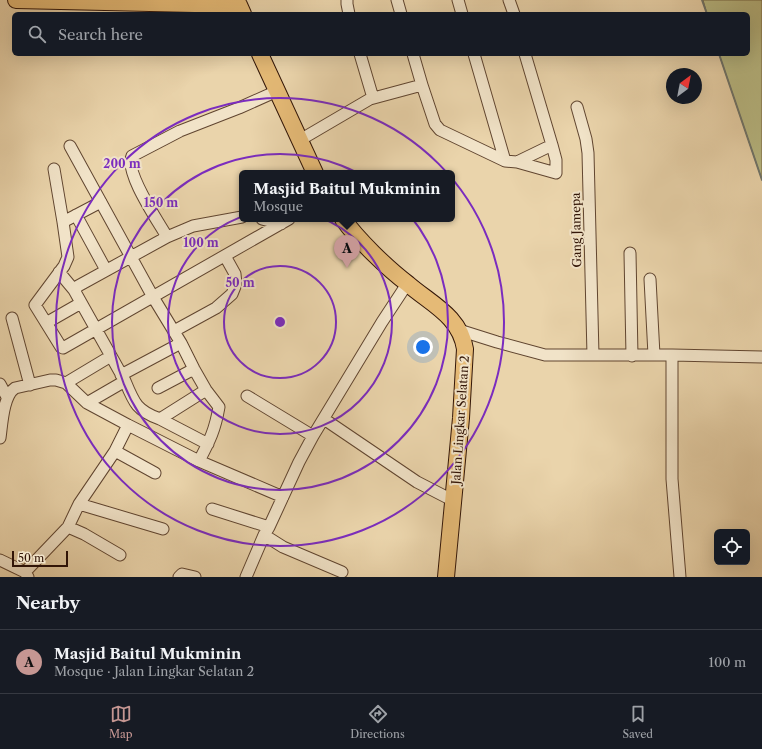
<!DOCTYPE html>
<meta charset="utf-8">
<style>
body{margin:0;font-family:"Libre Caslon Text",serif;background:#242831;color:#f1f3f6}
.controls{position:absolute;right:12px;bottom:12px;display:grid;overflow:hidden;border-radius:6px;box-shadow:0 4px 16px #0002}
.controls button{width:36px;height:36px;display:grid;place-items:center;padding:0;border:0;border-bottom:1px solid #363941;background:#171b24;color:#f1f3f6;font:20px sans-serif}
.compass{position:absolute;left:666px;top:68px;width:36px;height:36px;border-radius:50%;background:#171b24;box-shadow:0 4px 16px #0002;rotate:32deg}
.scale{position:absolute;left:12px;bottom:10px;width:56px;box-sizing:border-box;padding-left:4px;border:2px solid #321507;border-top:0;font-size:11px;line-height:14px;white-space:nowrap;color:#321507;-webkit-text-stroke:3px #f1e3c8;paint-order:stroke}
.you{position:absolute;left:423px;top:347px;width:14px;height:14px;margin:-10px;border:3px solid #fff;border-radius:50%;background:#1a73e8;box-shadow:0 0 0 6px #1a73e833}
.badge{display:grid;place-items:center;width:26px;height:26px;border-radius:50%;background:#c59692;color:#111;font-size:13px;font-weight:700}
.pin{position:absolute;translate:-50% -33px;filter:drop-shadow(0 1px 2px #0008)}
.pin::after{content:'';position:absolute;top:21px;width:14px;height:12px;background:inherit;clip-path:polygon(0 0,100% 0,50% 100%)}
.popup{position:absolute;left:239px;top:170px;width:216px;height:52px;box-sizing:border-box;display:grid;place-content:center;border-radius:6px;background:#171b24;filter:drop-shadow(0 1px 3px #0005);font-size:13px;white-space:nowrap;color:#9ea1a6}
.popup b{font-size:15px;color:#f1f3f6}
.popup::after{content:'';position:absolute;left:50%;top:100%;margin-left:-8px;border:8px solid transparent;border-top-color:#171b24}
.list{margin:0;padding:0;list-style:none}
h2{display:flex;justify-content:space-between;align-items:center;height:52px;margin:0;padding:0 16px;font-size:17px}
h2 small{font-size:13px;font-weight:400;color:#9ea1a6}
.list li{display:grid;grid-template-columns:26px 1fr auto;gap:12px;align-items:center;box-sizing:border-box;height:64px;padding:0 16px;border-top:1px solid #363941}
.list b{display:block;font-size:15px;white-space:nowrap}
.list p{margin:0;font-size:13px;white-space:nowrap;color:#9ea1a6}
.list em{font-size:13px;font-style:normal;color:#9ea1a6}
.icon{flex:none;width:22px;height:22px;fill:none;stroke:currentColor;stroke-width:2;stroke-linecap:round;stroke-linejoin:round}
.map{position:relative;flex:none;width:762px;height:577px;overflow:hidden}
.search{position:absolute;background:#171b24;box-shadow:0 4px 16px #0002;left:12px;right:12px;top:12px;height:44px;display:flex;align-items:center;gap:10px;box-sizing:border-box;padding:0 14px;border-radius:6px;color:#9ea1a6;font-size:15px}
.sheet{height:116px;background:#171b24}
nav{display:flex;justify-content:space-around;align-items:center;box-sizing:border-box;height:56px;border-top:1px solid #363941;background:#171b24;font-size:11px;color:#9ea1a6}
nav a{display:grid;justify-items:center;gap:2px}
nav .on{color:#c59692}
.map>svg:first-child{display:block}
.green{fill:#babc86;stroke:#766846}
.lines{fill:none;stroke-linecap:round;stroke-linejoin:round}
.stream{stroke:#70766d;stroke-width:2}
.minor-casing{stroke:#604530;stroke-width:13}
.highway-casing{stroke:#321507;stroke-width:18}
.minor{stroke:#f1e3c8;stroke-width:11}
.highway{stroke:#e5ba76;stroke-width:16}
.ring{fill:none;stroke:#7b2cbf;stroke-width:2}
.labels{text-anchor:middle;dominant-baseline:central;stroke-width:4;stroke-linejoin:round;paint-order:stroke}
.street-label{font-size:12px;fill:#321507;stroke:#f1e3c8}
.centre{fill:#7b2cbf;stroke:#f1e3c8;stroke-width:2}
.ring-label{font-size:12px;text-anchor:middle;font-weight:bold;fill:#7b2cbf;stroke:#f1e3c8;stroke-width:4;stroke-linejoin:round;paint-order:stroke}
</style>
<div class="map">
<svg width="762" height="577" viewBox="0 0 762 577">
<rect width="100%" height="100%" fill="#ead4ab"/>
<filter id="stains"><feTurbulence type="fractalNoise" baseFrequency=".005" numOctaves="4"/><feColorMatrix values="0 0 0 0 .2 0 0 0 0 .09 0 0 0 0 .02 0 0 0 .5 -.17"/></filter>
<radialGradient id="worn" r=".72"><stop offset=".6" stop-color="#630" stop-opacity="0"/><stop offset="1" stop-color="#630" stop-opacity=".3"/></radialGradient>
<path class="green" d="M703 0H762V180L719 54H748V14H707Z"/>
<g class="lines">
<path class="stream" d="M702 0 707 14
M719 54 762 180"/>
<g class="minor-casing">
<path id="minor" d="M347 0V4L349 14
M397 0 401 14
M458 0 462 14
M509 0 514 14
M360 54 373 98
M413 54 422 85
M474 54 505 161
M577 107 586 139 588 153 593 355
M300 140 370 99 422 85 435 124 440 130 505 161 517 162 556 173V160L552 145 525 54
M70 146 153 297 181 343 194 369 206 390 219 407C215 430 210 440 199 461
M517 162 552 145
M54 169 63 222
M101 202 63 222 68 257 64 266 35 305 61 347 63 348 289 219
M76 215 106 270
M262 219 281 224
M167 237C158 221 124 172 132 156L180 131 239 108 277 91
M630 253 632 356
M59 272 74 290
M650 279 654 355
M12 318 30 385
M46 323 81 303
M459 330 497 342 545 355H672L762 357
M174 331 216 308 232 294 236 284 235 274 225 256
M672 355V479L680 577
M121 375 181 343
M125 381 74 290 78 286 167 237 193 226 242 217
M66 383 111 356
M0 384 7 397
M158 388 194 369
M247 396 313 436
M87 403 125 381C134 403 137 411 160 419L206 390
M160 419 208 444
M324 419 417 482 454 501
M0 438C2 424 3 396 15 388L50 380H56L66 383 87 403 128 425 199 461 283 497
M115 451 155 473
M79 504 163 529
M212 509 269 527
M68 527 84 534 120 555
M264 535 283 547 342 572
M0 560 25 572 28 577
M25 572 68 527 79 504 115 451 128 425
M179 577 182 574 195 577
M246 577 264 535 269 527 299 462 313 436 382 322 407 284"/>
</g>
<g class="highway-casing">
<path id="highway" d="M16 0 239 5 243 14
M260 54 315 173
M343 219C358 240 387 268 408 284 431 304 460 316 465 349L461 418 446 577"/>
</g>
<use href="#minor" class="minor"/>
<use href="#highway" class="highway"/>
</g>
<g class="ring">
<circle cx="280" cy="322" r="56"/>
<circle cx="280" cy="322" r="112"/>
<circle cx="280" cy="322" r="168"/>
<circle cx="280" cy="322" r="224"/>
</g>
<g class="labels">
<g class="street-label">
<text transform="translate(576 230) rotate(-91)">Gang Jamepa</text>
<text transform="translate(460 420) rotate(-86)">Jalan Lingkar Selatan 2</text>
</g>
</g>
<circle cx="280" cy="322" r="6" class="centre"/>
<g class="ring-label">
<text x="122" y="168">200 m</text>
<text x="161" y="207">150 m</text>
<text x="201" y="247">100 m</text>
<text x="240" y="287">50 m</text>
</g>
<rect width="100%" height="100%" filter="url(#stains)"/>
<rect width="100%" height="100%" fill="url(#worn)"/>
</svg>
<div class="controls">
<button><svg class="icon" aria-label="locate" viewBox="0 0 24 24"><circle cx="12" cy="12" r="6"/><path d="M12 2v4M12 18v4M2 12h4M18 12h4"/></svg></button>
</div>
<svg class="compass" viewBox="-18 -18 36 36"><path d="M0-13l5 13h-10z" fill="#e53935"/><path d="M0 13l5-13h-10z" fill="#9ea1a6"/></svg>
<div class="scale">50 m</div>
<div class="you"></div>
<div class="pin badge" style="left:347px;top:268px">A</div>
<div class="popup"><b>Masjid Baitul Mukminin</b>Mosque</div>
<div class="search"><svg class="icon" aria-label="search" viewBox="0 0 24 24"><circle cx="10" cy="10" r="6"/><path d="M15 15l6 6"/></svg>Search here</div>
</div>
<section class="sheet">
<h2>Nearby<small></small></h2>
<ul class="list">
<li><span class="badge">A</span><div><b>Masjid Baitul Mukminin</b><p>Mosque · Jalan Lingkar Selatan 2</p></div><em>100 m</em></li>
</ul>
</section>
<nav>
<a class="on"><svg class="icon" aria-label="map" viewBox="0 0 24 24"><path d="M3 6l6-2 6 2 6-2v14l-6 2-6-2-6 2zM9 4v14M15 6v14"/></svg>Map</a>
<a><svg class="icon" aria-label="directions" viewBox="0 0 24 24"><path d="M12 3l9 9-9 9-9-9zM9 14v-3h6M13 9l2 2-2 2"/></svg>Directions</a>
<a><svg class="icon" aria-label="saved" viewBox="0 0 24 24"><path d="M7 4h10v16l-5-4-5 4z"/></svg>Saved</a>
</nav>
